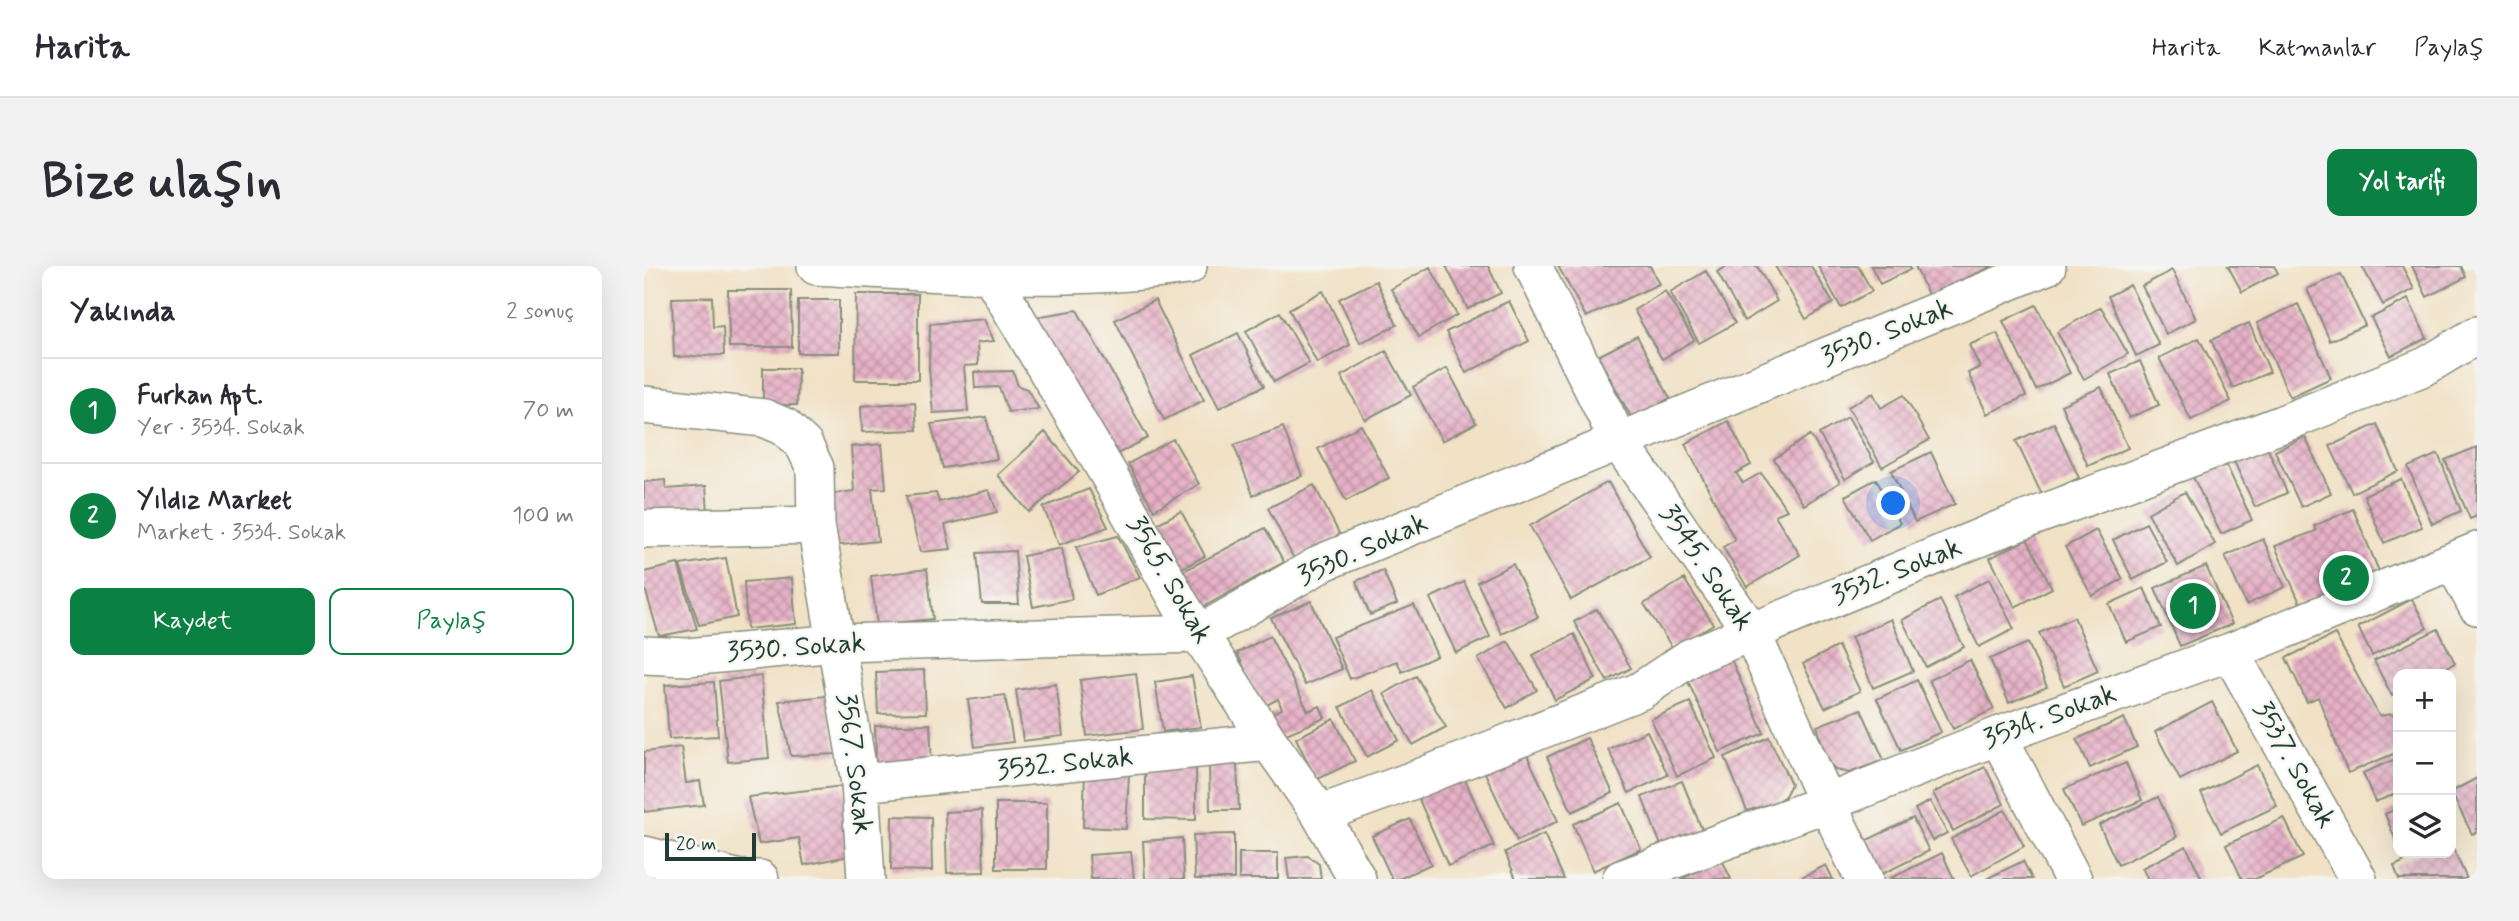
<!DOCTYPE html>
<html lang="tr">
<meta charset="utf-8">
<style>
body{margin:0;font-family:Mynerve,sans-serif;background:#f2f2f3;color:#2b2b33}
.controls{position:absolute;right:21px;bottom:21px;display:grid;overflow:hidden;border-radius:14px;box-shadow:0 7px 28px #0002}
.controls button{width:63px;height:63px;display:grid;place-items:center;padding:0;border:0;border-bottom:2px solid #e1e1e2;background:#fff;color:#2b2b33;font:35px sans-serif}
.scale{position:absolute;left:21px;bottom:18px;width:91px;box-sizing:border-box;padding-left:7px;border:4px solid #1f3d34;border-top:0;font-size:19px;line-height:24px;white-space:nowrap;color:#1f3d34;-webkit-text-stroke:5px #f6f6f2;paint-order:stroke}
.you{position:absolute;left:1250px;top:238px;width:24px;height:24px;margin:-18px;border:5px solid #fff;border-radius:50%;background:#1a73e8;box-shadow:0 0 0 10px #1a73e833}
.badge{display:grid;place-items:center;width:46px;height:46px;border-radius:50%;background:#0b8043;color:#fff;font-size:23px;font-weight:700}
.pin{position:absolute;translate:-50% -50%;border:4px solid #fff;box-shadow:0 2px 7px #0006}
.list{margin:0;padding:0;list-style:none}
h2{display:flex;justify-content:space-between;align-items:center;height:91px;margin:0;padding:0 28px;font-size:30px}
h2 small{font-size:23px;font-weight:400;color:#7c7c81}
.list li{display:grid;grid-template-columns:46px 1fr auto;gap:21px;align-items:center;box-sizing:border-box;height:105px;padding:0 28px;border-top:2px solid #e1e1e2}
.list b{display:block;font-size:26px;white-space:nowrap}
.list p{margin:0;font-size:23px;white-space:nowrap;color:#7c7c81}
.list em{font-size:23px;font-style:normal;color:#7c7c81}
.actions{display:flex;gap:14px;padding:21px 28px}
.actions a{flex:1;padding:16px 0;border:2px solid #0b8043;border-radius:14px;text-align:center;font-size:24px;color:#0b8043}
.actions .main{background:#0b8043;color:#fff}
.icon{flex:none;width:38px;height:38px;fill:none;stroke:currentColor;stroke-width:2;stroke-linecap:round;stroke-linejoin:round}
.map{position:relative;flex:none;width:1833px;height:613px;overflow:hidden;border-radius:14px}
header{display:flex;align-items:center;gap:42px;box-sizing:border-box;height:98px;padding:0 35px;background:#fff;border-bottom:2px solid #e1e1e2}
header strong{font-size:33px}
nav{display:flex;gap:38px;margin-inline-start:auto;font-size:24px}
.intro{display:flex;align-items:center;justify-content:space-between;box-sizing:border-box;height:168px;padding:0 42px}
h1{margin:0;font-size:49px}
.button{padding:18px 32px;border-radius:14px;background:#0b8043;color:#fff;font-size:24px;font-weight:700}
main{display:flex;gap:42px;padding:0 42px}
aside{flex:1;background:#fff;border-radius:14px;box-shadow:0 7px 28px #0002}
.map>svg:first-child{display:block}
.building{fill:url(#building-cross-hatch)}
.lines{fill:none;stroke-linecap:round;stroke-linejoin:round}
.street-casing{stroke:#888f7c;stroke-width:40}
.street{stroke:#fff;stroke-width:37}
.labels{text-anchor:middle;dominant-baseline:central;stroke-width:5;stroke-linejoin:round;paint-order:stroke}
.street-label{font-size:28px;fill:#1f3d34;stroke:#f6f6f2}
</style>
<header>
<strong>Harita</strong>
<nav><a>Harita</a><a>Katmanlar</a><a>Paylaş</a></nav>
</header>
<div class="intro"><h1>Bize ulaşın</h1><a class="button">Yol tarifi</a></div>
<main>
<aside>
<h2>Yakında<small>2 sonuç</small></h2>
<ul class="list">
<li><span class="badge">1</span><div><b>Furkan Apt.</b><p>Yer · 3534. Sokak</p></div><em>70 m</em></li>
<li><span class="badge">2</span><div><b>Yıldız Market</b><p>Market · 3534. Sokak</p></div><em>100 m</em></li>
</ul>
<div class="actions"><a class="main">Kaydet</a><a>Paylaş</a></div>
</aside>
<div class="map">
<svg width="1833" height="613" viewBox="0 0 1833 613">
<defs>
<pattern id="building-cross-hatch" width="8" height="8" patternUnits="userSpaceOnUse" patternTransform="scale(1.75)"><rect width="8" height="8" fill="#e7b1c7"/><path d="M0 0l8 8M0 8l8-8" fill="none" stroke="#bb91a2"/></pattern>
</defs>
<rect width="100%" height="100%" fill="#f6f6f2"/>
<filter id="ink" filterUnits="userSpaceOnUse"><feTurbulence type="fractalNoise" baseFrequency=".0143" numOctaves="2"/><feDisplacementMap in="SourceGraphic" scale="14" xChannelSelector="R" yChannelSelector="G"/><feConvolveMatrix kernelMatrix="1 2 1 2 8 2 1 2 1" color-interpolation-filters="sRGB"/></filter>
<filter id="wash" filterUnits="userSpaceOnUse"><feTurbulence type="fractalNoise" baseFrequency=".00686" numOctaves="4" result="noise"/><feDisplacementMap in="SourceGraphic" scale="28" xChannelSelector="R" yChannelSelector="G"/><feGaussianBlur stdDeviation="1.57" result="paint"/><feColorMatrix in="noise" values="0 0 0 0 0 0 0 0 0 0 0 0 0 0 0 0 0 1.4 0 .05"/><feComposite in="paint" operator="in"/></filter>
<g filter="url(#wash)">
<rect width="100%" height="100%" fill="#f1e1c5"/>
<g id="blocks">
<path class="building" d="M802 0H844L857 27 824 43Z
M914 0H1006L1015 18 942 51Z
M1084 0H1113L1133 35 1100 55 1073 6Z
M1131 0H1167L1189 37 1162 53Z
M1174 0H1214L1228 25 1197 42Z
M1227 0H1265L1267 3 1236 18Z
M1271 0H1349L1284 29Z
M1584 0H1630L1634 7 1598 26Z
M1718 0H1758L1770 23 1739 39Z
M1768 0H1817L1822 11 1783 31Z
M786 1 813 49 775 71 747 23Z
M1528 4 1552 53 1522 68 1498 20Z
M1062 5 1091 57 1055 77 1026 26Z
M1697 8 1721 59 1686 75 1663 23Z
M732 15 753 59 716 77 695 33Z
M1486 19 1515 79 1492 90 1464 30Z
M84 24H147L148 81H85Z
M679 25 706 79 673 97 645 43Z
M1021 25 1050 74 1018 93 990 44Z
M212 28H274V114H211Z
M68 31 69 61 79 60 80 89 30 91 28 32Z
M1764 33 1783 72 1747 90 1727 52Z
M154 34H195V87H154Z
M511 34 560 134 520 154 471 54Z
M865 35 885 75 822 107 802 66Z
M1654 38 1687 112 1646 131 1613 57Z
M1392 39 1426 107 1392 124 1359 55Z
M1457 41 1484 88 1440 113 1413 66Z
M433 44 504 172 471 189 385 52Z
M636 46 665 97 630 116 602 65Z
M340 53 350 75 333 77 334 99 320 100 324 145 289 147 285 102 286 58Z
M1605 57 1626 106 1589 122 1567 74Z
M594 67 620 120 575 142 549 89Z
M1353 67 1382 130 1343 148 1324 107 1336 101 1325 79Z
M993 70 1026 132 988 153 954 90Z
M1555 72 1587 135 1547 154 1515 92Z
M742 85 767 129 721 154 697 110Z
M1496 95 1515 139 1485 152 1466 108Z
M119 102H154L153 139H119Z
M803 102 832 157 798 175 769 121Z
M369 105 374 120 383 123 395 143 364 146 355 121 331 122 330 106Z
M1457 121 1484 182 1444 200 1417 139Z
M1229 127 1237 142 1260 129 1285 174 1238 201 1204 141Z
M271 136 273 164 218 166 217 140Z
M342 151 353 193 299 202 287 158Z
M1204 151 1230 196 1201 213 1175 168Z
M1084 155 1107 199 1092 207 1099 217 1117 207 1143 244 1131 249 1156 289 1103 321 1079 281 1091 274 1041 178Z
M1410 157 1435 212 1398 229 1372 175Z
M1733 158 1754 205 1708 227 1686 180Z
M717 159 745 212 702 235 674 183Z
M639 161 658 210 609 229 590 179Z
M401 166 435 206 385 246 354 209Z
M1166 169 1196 216 1160 239 1130 193Z
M1661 171 1687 227 1657 241 1631 185Z
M529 173 555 218 510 244 484 198Z
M1621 176 1643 227 1611 241 1588 191Z
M238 178 242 222 228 223 234 275 189 280 182 229 210 225 207 181Z
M1833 181V250L1826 253 1801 194Z
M1287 186 1311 238 1271 256 1247 205Z
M1794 188 1817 245 1788 258 1764 201Z
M1581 196 1608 254 1577 268 1549 211Z
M1232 213 1256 257 1226 274 1201 230Z
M1757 213 1778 261 1740 277 1720 229Z
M21 214 22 223 62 220 64 246 0 254V216Z
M964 216 1006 291 927 334 886 260Z
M670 219 696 269 650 293 624 242Z
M445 223 464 261 415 279 399 241Z
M345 224 353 246 301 259 307 283 276 286 262 230 292 227 295 236Z
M1541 226 1571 278 1534 300 1504 247Z
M1709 243 1737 310 1698 326 1696 321 1656 337 1631 280 1672 265 1670 260Z
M537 245 561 290 533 305 509 260Z
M1502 257 1523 296 1489 314 1469 274Z
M621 262 640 296 561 340 551 336 534 308Z
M1452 264 1479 313 1448 330 1421 281Z
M474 270 496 311 452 329 432 281Z
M1383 273 1408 322 1371 341 1346 292Z
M1619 273 1641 321 1602 339 1581 290Z
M418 282 428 333 389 341 379 290Z
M371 285 375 338H338L333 287Z
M82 292 93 351 55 359 36 299Z
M34 298 53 363 15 370 0 319V306Z
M869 298 894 351 858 368 833 316Z
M1562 300 1588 358 1536 380 1511 322Z
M283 303 289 353 233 359 227 310Z
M739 304 753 338 726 349 712 315Z
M148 312 152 358 103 363 100 316Z
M1040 313 1069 358 1029 383 1000 338Z
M1345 313 1370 363 1335 381 1310 331Z
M820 316 846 371 812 387 786 332Z
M1500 322 1517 361 1482 376 1465 338Z
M1768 333 1783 362 1728 390 1714 361Z
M1296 334 1320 381 1282 401 1258 354Z
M667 335 698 403 661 419 627 352Z
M770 339 793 390 758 406 753 395 706 413 688 371Z
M953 343 987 402 963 415 930 356Z
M1430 351 1454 405 1420 420 1395 367Z
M1247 353 1269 405 1229 422 1207 371Z
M1794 363 1811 397 1790 408H1754V427L1748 430 1730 395Z
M930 368 952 413 911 434 889 389Z
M1691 368 1735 450 1749 448 1754 461V486L1704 507 1674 431 1663 436 1642 392Z
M626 370 664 445 676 440 681 452 630 473 618 452 638 443 634 433 619 441 593 387Z
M864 375 893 424 863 442 834 393Z
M1384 377 1403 421 1365 437 1346 393Z
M1194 380 1216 425 1181 442 1159 398Z
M1086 391 1120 467 1076 486 1042 411Z
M1326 394 1350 443 1309 463 1285 414Z
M280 404 282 447 234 448 232 406Z
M492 407 499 463 443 470 436 414Z
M117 410 125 492 84 496 75 415Z
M548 410 557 461 519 466 511 416Z
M772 410 802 461 769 479 740 428Z
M1273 414 1297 466 1257 484 1233 433Z
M70 416 74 470 25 473 21 419Z
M412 418 419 470 379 475 372 424Z
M728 424 755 474 723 491 696 441Z
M361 429 369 476 331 481 324 434Z
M182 430 194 488 147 490 135 435Z
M1046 436 1072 492 1033 510 1007 453Z
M1568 436 1593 485 1536 514 1511 466Z
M1217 443 1240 494 1205 507 1192 504 1183 494 1173 460Z
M1480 452 1493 481 1446 502 1433 473Z
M690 453 711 495 672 514 652 472Z
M286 458 288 499 232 501 231 460Z
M1003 465 1024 509 985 527 964 483Z
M1125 471 1147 518 1141 530 1132 536 1103 545 1081 491Z
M943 472 969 527 928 546 903 491Z
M37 481 42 517 56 515 60 539 0 546V486Z
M882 487 914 555 873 575 841 507Z
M1754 492V527L1731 536 1719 507Z
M1482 497 1498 534 1437 560 1420 523Z
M593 498 595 544H566L565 499Z
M552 499V554L501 553V504Z
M1613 499 1633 540 1577 567 1557 527Z
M1341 501 1360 538 1309 565 1289 527Z
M441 507 485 509 482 563 439 561Z
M820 511 850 580 804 600 774 531Z
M1833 512V566L1828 568 1807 526Z
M1038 515 1059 566 1018 582 998 531Z
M199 520 210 589 160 599 155 572 115 578 104 531Z
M1514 531 1533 571 1474 599 1455 559Z
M1286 535 1303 567 1288 575 1271 543Z
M352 537H403V603H352Z
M977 537 997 583 949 605 929 558Z
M1754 542V580L1741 548Z
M338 544 340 606 303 607 301 546Z
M1361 544 1380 580 1327 610 1307 573Z
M248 550 287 551 288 605 247 604Z
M1269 552 1285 585 1234 610 1217 577Z
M1640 552 1659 591 1611 613H1598L1582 579Z
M766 553 787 598 755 613H748L728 570Z
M590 568V613H551L549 569Z
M900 568 920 613H872L861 586Z
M538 572 540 613H501L499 575Z
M1807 578 1823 613H1755L1750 600 1779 587H1807Z
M1542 580 1558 613H1504L1498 602Z
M487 586 490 613H447L445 589Z
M595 587H634V613H595Z
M1298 587 1310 613H1245Z
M664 590 675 598 677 613H645L642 592Z
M1078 594 1087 613H1037Z
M1379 595 1388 613H1342Z
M1182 599 1189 613H1154Z"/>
</g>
</g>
<g filter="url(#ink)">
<use href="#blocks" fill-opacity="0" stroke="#888f7c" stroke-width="2"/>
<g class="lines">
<g class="street-casing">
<path id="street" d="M172 0C295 7 421 17 544 0
M889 0 975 176 1107 365 1183 537 1220 613
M347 9 466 211 536 338 625 476 676 548 713 613
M0 139 120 152 141 161 160 179 171 202 172 259 216 517 222 613
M0 263 172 259
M1809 295 1833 340
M1586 386 1714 613
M0 389 43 391 193 377 555 368 680 296 1403 0
M1354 470 1429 613
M216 517 625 476
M676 548 775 512 996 425 1047 391 1354 264 1638 158 1782 100 1833 69
M0 589 96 613H116
M977 613 1183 537 1354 470 1586 386 1833 285"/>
</g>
<use href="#street" class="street"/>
</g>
</g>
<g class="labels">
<g class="street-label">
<text transform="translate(1243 67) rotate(-22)">3530. Sokak</text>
<text transform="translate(719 284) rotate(-24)">3530. Sokak</text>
<text transform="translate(1062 302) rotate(56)">3545. Sokak</text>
<text transform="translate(1253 306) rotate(-22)">3532. Sokak</text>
<text transform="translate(525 314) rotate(60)">3565. Sokak</text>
<text transform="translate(152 382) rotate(-4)">3530. Sokak</text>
<text transform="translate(1406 451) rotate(-20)">3534. Sokak</text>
<text transform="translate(210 498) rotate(83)">3567. Sokak</text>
<text transform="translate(421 498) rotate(-6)">3532. Sokak</text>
<text transform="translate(1650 499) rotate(61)">3537. Sokak</text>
</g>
</g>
</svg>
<div class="controls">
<button>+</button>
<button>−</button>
<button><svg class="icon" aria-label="layers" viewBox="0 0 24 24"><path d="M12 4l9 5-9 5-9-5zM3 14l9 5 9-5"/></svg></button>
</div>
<div class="scale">20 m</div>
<div class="you"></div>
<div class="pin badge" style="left:1549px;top:340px">1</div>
<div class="pin badge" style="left:1702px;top:312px">2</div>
</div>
</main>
